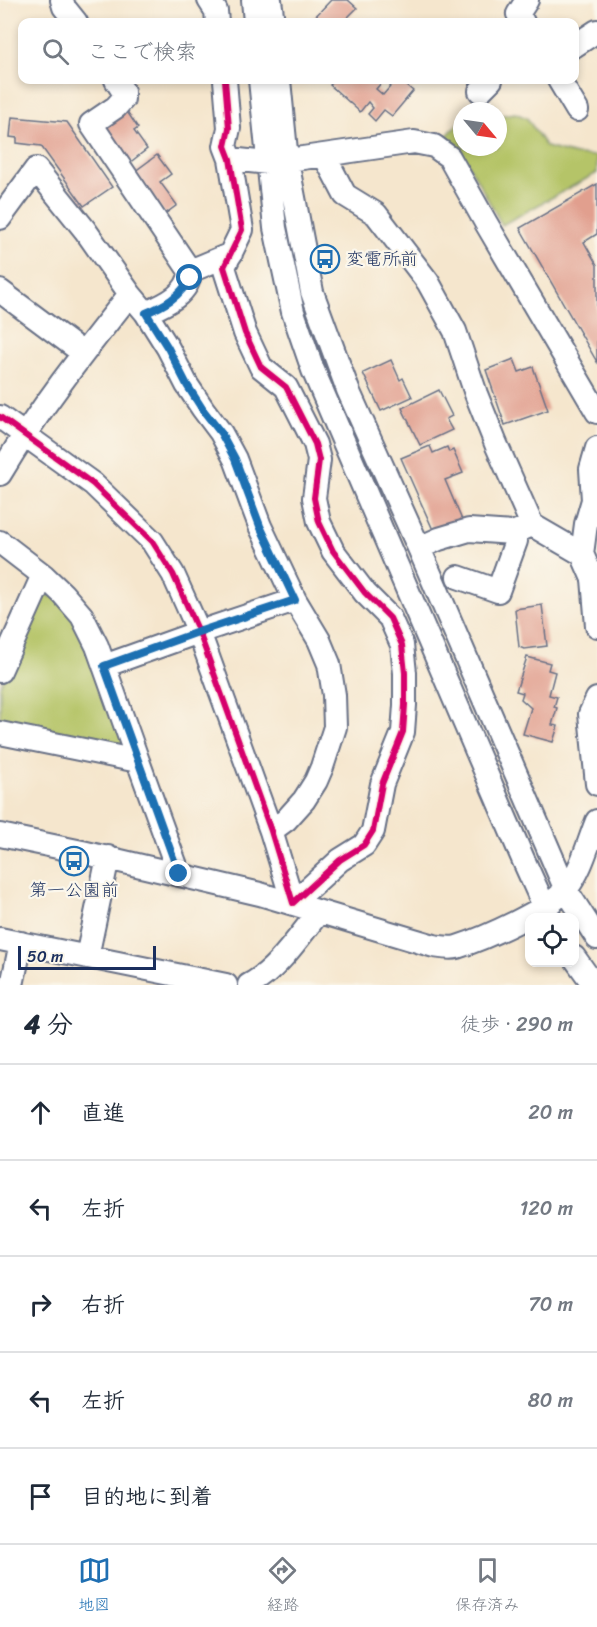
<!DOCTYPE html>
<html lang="ja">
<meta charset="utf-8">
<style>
body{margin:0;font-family:Sriracha,"Klee One",sans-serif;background:#f2f2f3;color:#1f2937}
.controls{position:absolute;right:18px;bottom:18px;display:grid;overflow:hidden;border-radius:12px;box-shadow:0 3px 9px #0003}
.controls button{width:54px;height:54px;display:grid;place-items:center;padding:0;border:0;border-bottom:2px solid #e0e1e3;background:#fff;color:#1f2937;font:30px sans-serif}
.compass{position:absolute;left:453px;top:102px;width:54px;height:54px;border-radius:50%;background:#fff;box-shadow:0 3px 9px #0003;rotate:119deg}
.scale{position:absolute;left:18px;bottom:15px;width:138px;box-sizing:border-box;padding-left:6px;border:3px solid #1b2f5e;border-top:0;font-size:16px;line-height:21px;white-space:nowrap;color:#1b2f5e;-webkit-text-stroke:4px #fbf7ec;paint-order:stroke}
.stop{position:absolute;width:18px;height:18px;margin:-14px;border:4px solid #1f6fb2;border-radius:50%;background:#fff}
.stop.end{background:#1f6fb2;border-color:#fff;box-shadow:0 2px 6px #0008}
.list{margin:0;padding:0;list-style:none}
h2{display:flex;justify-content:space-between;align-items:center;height:78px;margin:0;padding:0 24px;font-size:26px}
h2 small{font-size:20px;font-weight:400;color:#747a83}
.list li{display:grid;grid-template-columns:39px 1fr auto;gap:18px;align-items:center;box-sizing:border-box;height:96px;padding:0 24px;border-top:2px solid #e0e1e3}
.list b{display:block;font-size:22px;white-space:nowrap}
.list em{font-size:20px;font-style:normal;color:#747a83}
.icon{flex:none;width:33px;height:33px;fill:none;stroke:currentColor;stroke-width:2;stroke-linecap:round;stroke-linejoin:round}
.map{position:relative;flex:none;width:597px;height:985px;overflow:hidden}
.search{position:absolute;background:#fff;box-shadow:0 3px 9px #0003;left:18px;right:18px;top:18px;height:66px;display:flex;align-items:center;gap:15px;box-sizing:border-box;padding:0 21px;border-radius:12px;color:#747a83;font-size:22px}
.sheet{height:558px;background:#fff}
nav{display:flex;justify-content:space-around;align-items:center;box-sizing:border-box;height:84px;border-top:2px solid #e0e1e3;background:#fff;font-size:16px;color:#747a83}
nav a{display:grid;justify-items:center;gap:3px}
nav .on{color:#1f6fb2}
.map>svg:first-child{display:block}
.green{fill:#b5c467;stroke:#687a62;stroke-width:1.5}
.building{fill:#e19f8e}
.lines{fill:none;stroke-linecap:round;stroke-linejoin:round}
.minor-casing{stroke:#676f85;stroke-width:26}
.minor{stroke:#fff;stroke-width:22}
.cycleway-casing{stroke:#fbf7ec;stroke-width:10}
.cycleway{stroke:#d6006c;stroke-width:6}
.route{stroke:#1f6fb2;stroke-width:8}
.labels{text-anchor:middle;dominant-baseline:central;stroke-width:4.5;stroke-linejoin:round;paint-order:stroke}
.poi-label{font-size:18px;fill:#1b2f5e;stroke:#fbf7ec;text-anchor:start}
</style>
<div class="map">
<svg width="597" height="985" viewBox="0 0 597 985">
<rect width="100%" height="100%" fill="#fbf7ec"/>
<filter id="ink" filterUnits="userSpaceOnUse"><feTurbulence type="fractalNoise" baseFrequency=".0167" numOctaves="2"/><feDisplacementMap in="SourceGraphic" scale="12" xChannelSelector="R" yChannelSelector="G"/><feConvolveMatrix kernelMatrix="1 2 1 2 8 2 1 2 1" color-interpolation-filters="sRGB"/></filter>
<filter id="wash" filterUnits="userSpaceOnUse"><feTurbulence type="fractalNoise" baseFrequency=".008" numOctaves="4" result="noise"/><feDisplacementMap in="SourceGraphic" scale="24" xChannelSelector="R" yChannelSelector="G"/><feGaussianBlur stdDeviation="1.35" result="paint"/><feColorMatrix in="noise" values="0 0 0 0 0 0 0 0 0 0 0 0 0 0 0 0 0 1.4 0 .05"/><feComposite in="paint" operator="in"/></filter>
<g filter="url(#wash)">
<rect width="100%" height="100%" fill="#f5e6cd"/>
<path class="green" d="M515 113 527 118 546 147 576 155 597 156V173L502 225 460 149 445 138 460 121H462V147H498V116Z
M52 591 77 621 124 742 119 749 0 726V686L43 592Z"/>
<g id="blocks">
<path class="building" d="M331 0H348L357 8 343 22H310Z
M335 80H380L382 82 376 89 383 95 396 80H400L413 91 392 116 384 110 375 121 368 114 373 108 368 102 360 112 330 85Z
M126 110 138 128 134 131 147 149 128 164 102 128Z
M12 117 67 122 112 187 84 206 41 146 17 143V138L10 137Z
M157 155 171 174 160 182 177 205 165 214 134 172Z
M597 184V234L584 242 597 265V362L520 228Z
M514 359 519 372 533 367 548 410 505 425 486 370Z
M391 360 400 380 403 378 412 397 381 411 363 373Z
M439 390 452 416 446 419 452 430 420 445 402 408Z
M430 446 433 453 447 447 449 452 453 450 463 473 445 480 462 520 434 532 401 458Z
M542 605 547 646 524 649 519 647 515 609Z
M527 657 550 663 548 670 555 672 549 695 557 697 554 707 557 708 552 725 558 726 553 742 523 734 531 708 521 699 523 693 516 691Z"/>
</g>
</g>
<g filter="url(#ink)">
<use href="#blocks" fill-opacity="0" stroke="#676f85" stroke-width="1.5"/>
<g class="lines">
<g class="minor-casing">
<path id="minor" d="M62 0 64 7 76 22
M209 0 216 11 217 22
M253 0 255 22
M270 0 273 22
M523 22 518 14 527 0
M574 46 597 31
M116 80 123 91V99L116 107 91 124 190 271 231 254
M260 80 275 228 293 312 313 370 523 859 545 908 550 918
M279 80 287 161 312 292 348 390 419 548 566 890 597 938
M559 80 577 110
M480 91 491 80
M324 155 345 195 376 214 428 282 455 331 476 394 496 444 532 525 582 554
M230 159 268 163 414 142 434 146 449 157 486 223 597 412
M0 218 36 169 85 230 130 294C84 352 38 410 0 474
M0 291 83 353
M130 294 146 313 168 348 187 385 203 409 221 433 235 459 260 526 295 600 319 640 329 664 334 695 335 727 322 767 316 781 304 800 286 820 271 831
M146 313C164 305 190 294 190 271
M0 417 93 484 152 541 173 574 199 632 271 831 293 903 340 860 364 845 373 831 382 784 403 732 405 705V673L402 645 390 618 365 593 333 551 319 522 314 498 319 460 315 444 286 387 261 367 245 333 224 267 242 230 230 159 225 146 229 128 225 80
M597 448 591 469 593 500 586 524 582 554 593 579 597 626
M0 542 43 575 63 594 82 616 97 646 138 761
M419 548 439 539 469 530 513 533 532 525
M458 577 498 591 516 541 513 533
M104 666 199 632 295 600
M0 671 43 575
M597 699 590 714 597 784
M0 733 138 761 179 874
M0 835 82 852 260 894 434 946C441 947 450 949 457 947 483 939 551 909 567 888 582 869 588 843 597 821
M0 939 226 985
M87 957 108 857
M574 957 594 985
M12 985 21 943
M249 985C277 971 300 935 319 912"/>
</g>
<use href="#minor" class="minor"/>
<g class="cycleway-casing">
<path id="cycleway" d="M0 417 93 484 152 541 173 574 199 632 271 831 293 903 340 860 364 845 373 831 382 784 403 732 405 705V673L402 645 390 618 365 593 333 551 319 522 314 498 319 460 315 444 286 387 261 367 245 333 224 267 242 230 230 159 225 146 229 128 225 80"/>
</g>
<use href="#cycleway" class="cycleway"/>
</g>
</g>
<g class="lines" filter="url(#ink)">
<path class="route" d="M179 874 104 666 198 632 295 600 260 526 235 459 221 433 203 410 187 385 168 348 146 313C165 305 180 297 190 278"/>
</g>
<defs>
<g id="bus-ring" transform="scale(1.5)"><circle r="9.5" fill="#fbf7ec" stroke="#1f6fb2" stroke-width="1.5"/><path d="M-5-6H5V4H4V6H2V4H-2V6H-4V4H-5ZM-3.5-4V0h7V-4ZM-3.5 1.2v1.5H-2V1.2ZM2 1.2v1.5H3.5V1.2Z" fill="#1f6fb2"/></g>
</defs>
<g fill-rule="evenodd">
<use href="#bus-ring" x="325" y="259"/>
<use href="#bus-ring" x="74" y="861"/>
</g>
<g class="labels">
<g class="poi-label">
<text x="346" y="259">変電所前</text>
<text x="74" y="890" text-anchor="middle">第一公園前</text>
</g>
</g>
</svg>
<div class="controls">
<button><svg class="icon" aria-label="locate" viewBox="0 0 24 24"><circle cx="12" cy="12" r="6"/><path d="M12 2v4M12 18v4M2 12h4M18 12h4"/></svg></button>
</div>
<svg class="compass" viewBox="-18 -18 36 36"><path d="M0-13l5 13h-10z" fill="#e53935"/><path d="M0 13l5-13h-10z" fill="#747a83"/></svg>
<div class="scale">50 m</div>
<div class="stop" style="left:190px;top:278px"></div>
<div class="stop end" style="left:179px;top:874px"></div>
<div class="search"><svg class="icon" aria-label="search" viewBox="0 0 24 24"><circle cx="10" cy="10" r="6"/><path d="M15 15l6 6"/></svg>ここで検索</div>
</div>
<section class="sheet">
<h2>4 分<small>徒歩 · 290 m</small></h2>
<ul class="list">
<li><svg class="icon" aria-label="ahead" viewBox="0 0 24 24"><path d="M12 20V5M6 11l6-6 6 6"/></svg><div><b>直進</b></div><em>20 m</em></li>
<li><svg class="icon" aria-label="left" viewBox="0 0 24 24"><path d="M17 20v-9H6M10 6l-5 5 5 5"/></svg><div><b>左折</b></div><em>120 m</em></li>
<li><svg class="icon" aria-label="right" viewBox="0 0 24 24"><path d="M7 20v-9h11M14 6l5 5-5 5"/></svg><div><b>右折</b></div><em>70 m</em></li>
<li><svg class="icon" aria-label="left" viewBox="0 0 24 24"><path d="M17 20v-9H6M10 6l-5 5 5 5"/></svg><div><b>左折</b></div><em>80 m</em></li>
<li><svg class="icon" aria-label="arrive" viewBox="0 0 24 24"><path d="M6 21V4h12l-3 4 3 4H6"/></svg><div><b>目的地に到着</b></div></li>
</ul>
</section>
<nav>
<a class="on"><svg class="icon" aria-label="map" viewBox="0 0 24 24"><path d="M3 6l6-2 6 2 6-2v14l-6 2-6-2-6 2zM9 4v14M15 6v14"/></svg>地図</a>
<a><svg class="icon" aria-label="directions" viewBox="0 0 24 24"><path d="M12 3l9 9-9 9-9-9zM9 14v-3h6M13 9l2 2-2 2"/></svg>経路</a>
<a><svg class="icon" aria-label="saved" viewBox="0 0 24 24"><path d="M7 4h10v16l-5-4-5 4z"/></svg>保存済み</a>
</nav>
